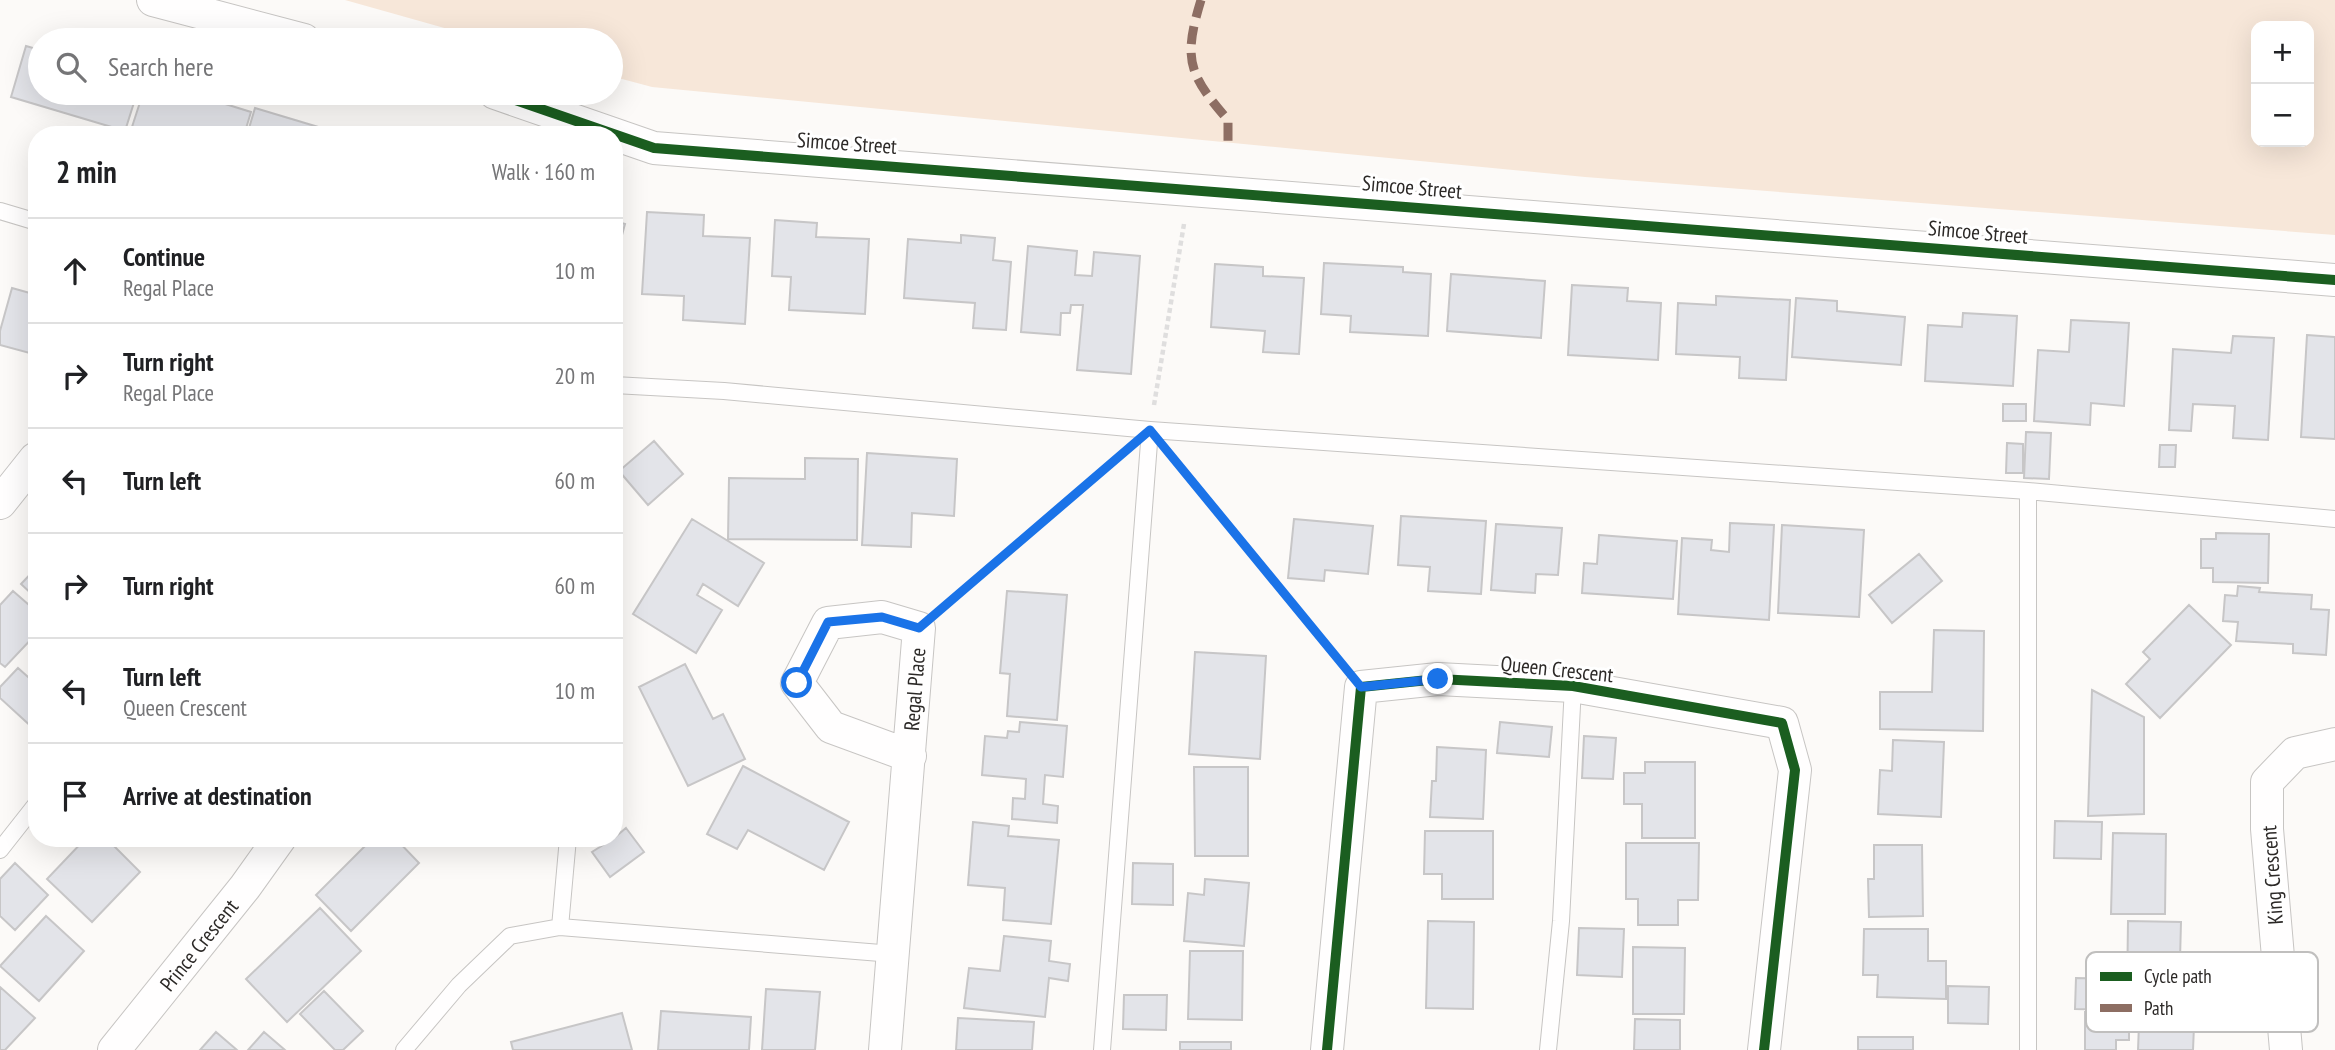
<!DOCTYPE html>
<meta charset="utf-8">
<style>
body{margin:0;font-family:"PT Sans Narrow",sans-serif;background:#f2f2f2;color:#202124}
.controls{position:absolute;right:21px;top:21px;display:grid;overflow:hidden;border-radius:14px;box-shadow:0 7px 28px #0002}
.controls button{width:63px;height:63px;display:grid;place-items:center;padding:0;border:0;border-bottom:2px solid #e0e0e0;background:#fff;color:#202124;font:35px sans-serif}
.stop{position:absolute;width:21px;height:21px;margin:-16px;border:5px solid #1a73e8;border-radius:50%;background:#fff}
.stop.end{background:#1a73e8;border-color:#fff;box-shadow:0 2px 7px #0008}
.list{margin:0;padding:0;list-style:none}
h2{display:flex;justify-content:space-between;align-items:center;height:91px;margin:0;padding:0 28px;font-size:30px}
h2 small{font-size:23px;font-weight:400;color:#757577}
.list li{display:grid;grid-template-columns:46px 1fr auto;gap:21px;align-items:center;box-sizing:border-box;height:105px;padding:0 28px;border-top:2px solid #e0e0e0}
.list b{display:block;font-size:26px;white-space:nowrap}
.list p{margin:0;font-size:23px;white-space:nowrap;color:#757577}
.list em{font-size:23px;font-style:normal;color:#757577}
.icon{flex:none;width:38px;height:38px;fill:none;stroke:currentColor;stroke-width:2;stroke-linecap:round;stroke-linejoin:round}
.map{position:relative;flex:none;width:2335px;height:1050px;overflow:hidden}
.search{position:absolute;background:#fff;box-shadow:0 7px 28px #0002;left:28px;top:28px;width:595px;height:77px;display:flex;align-items:center;gap:18px;box-sizing:border-box;padding:0 24px;border-radius:38px;color:#757577;font-size:26px}
.panel{position:absolute;background:#fff;box-shadow:0 7px 28px #0002;left:28px;top:126px;width:595px;height:721px;border-radius:28px}
.map>svg:first-child{display:block}
.green{fill:#f7e7d9;fill-rule:evenodd}
.building{fill:#e3e4e9;stroke:#c7c6c7;stroke-width:2}
.lines{fill:none;stroke-linecap:round;stroke-linejoin:round}
.lane-casing{stroke:#c7c5c3;stroke-width:18}
.street-casing{stroke:#c7c5c3;stroke-width:34}
.path{stroke:#dfdede;stroke-width:4.5;stroke-dasharray:5 3.5;stroke-linecap:butt}
.lane{stroke:#fffefe;stroke-width:16}
.street{stroke:#fffefe;stroke-width:32}
.quiet{stroke:#8d6e63;stroke-width:9;stroke-dasharray:18 9;stroke-linecap:butt}
.cycleway-casing{stroke:#fff;stroke-width:15}
.cycleway{stroke:#1b5e20;stroke-width:10}
.route{stroke:#1a73e8;stroke-width:9}
.labels{text-anchor:middle;dominant-baseline:central;stroke-width:6;stroke-linejoin:round;paint-order:stroke}
.street-label{font-size:21px;fill:#2c2927;stroke:#fff}
.key{fill:#fff;stroke:#c0bfbe;stroke-width:2}
.key-label{font-size:19px;fill:#2c2927}
</style>
<div class="map">
<svg width="2335" height="1050" viewBox="0 0 2335 1050">
<rect width="100%" height="100%" fill="#fcfaf8"/>
<path class="green" d="M345 0H2335V235L1585 177 652 87 611 76V40H487ZM2256 26H2309V142H2256Z"/>
<path class="building" d="M26 46 40 50V93H137L125 131 11 97Z
M143 93H190L251 112 244 135H146L131 130Z
M255 108 345 135H247Z
M647 212 704 215 703 236 750 238 745 324 683 320 684 296 642 294Z
M775 220 817 223 816 237 869 239 865 314 789 310 791 277 772 276Z
M614 221 625 224 614 265Z
M961 235 995 238 993 260 1011 262 1006 330 973 328 975 303 904 298 908 239 961 243Z
M1028 246 1077 251 1075 275 1092 276 1094 252 1140 256 1131 374 1077 370 1083 305H1071L1070 313H1061L1060 335 1021 332Z
M1324 263 1403 267V272L1431 274 1428 336 1350 332 1351 316 1321 314Z
M1215 264 1263 267V276L1304 278 1299 354 1263 352 1265 331 1211 327Z
M1451 274 1545 281 1541 338 1447 331Z
M1572 285 1628 288 1627 301 1661 303 1658 360 1568 355Z
M12 288 37 295V355L0 345V331Z
M1716 296 1790 300 1786 380 1739 378 1740 357 1676 354 1678 303 1716 305Z
M1796 298 1837 301V311L1905 317 1901 365 1792 357Z
M1963 313 2017 316 2013 386 1925 381 1928 325 1962 327Z
M2071 320 2129 323 2124 406 2091 403 2090 425 2034 421 2038 350 2069 352Z
M2307 335 2335 337V439L2301 437Z
M2233 336 2274 338 2268 440 2233 438 2235 406 2193 404 2191 431 2169 430 2173 349 2231 353Z
M2003 404H2026V421H2003Z
M2026 432 2051 433 2049 479 2024 478Z
M654 441 683 474 648 505 619 471Z
M2007 443 2023 444V473H2006Z
M2160 445H2176L2175 467H2159Z
M867 453 957 459 954 516 912 513 911 547 862 545Z
M805 458 858 459 857 540 728 539 729 478 805 479Z
M1401 516 1486 521 1481 594 1428 591 1430 567 1398 565Z
M692 519 764 563 738 606 703 584 697 595 722 610 696 653 633 614Z
M1294 519 1373 526 1368 574 1325 570 1324 581 1288 578Z
M1730 523 1774 525 1769 620 1678 614 1682 538 1712 540 1711 550 1729 552Z
M1496 524 1562 528 1558 575 1536 574 1535 593 1491 590Z
M1782 525 1864 530 1859 617 1778 613Z
M2216 533 2269 534 2268 583 2213 582V568H2201V539H2216Z
M1599 535 1677 541 1673 599 1582 593 1584 563 1597 564Z
M1919 554 1942 581 1892 623 1869 595Z
M37 567V599L21 584Z
M2238 586 2260 588 2259 592 2312 595 2311 609 2329 610 2326 655 2293 653V644L2236 641 2238 622 2223 621 2225 595 2237 596Z
M13 591 37 612V633L5 667 0 663V605Z
M1007 591 1067 595 1057 720 1007 716 1010 674 1000 673Z
M2189 605 2231 645 2160 718 2126 684 2150 659 2143 652Z
M1934 630 1984 631 1983 731 1880 729V692H1932Z
M1195 652 1266 656 1260 759 1189 754Z
M685 664 713 719 723 714 745 759 688 786 639 687Z
M18 668 37 685V726L34 729 0 698V687Z
M2092 690 2144 717V814L2088 816Z
M1020 722 1067 726 1063 777 1045 775 1043 804 1058 806 1057 823 1012 819 1013 798 1025 799 1026 779 982 775 985 736 1007 738 1008 731 1019 732Z
M1500 722 1552 727 1549 757 1497 753Z
M1584 736 1616 738 1613 779 1582 778Z
M1893 740 1944 742 1941 817 1878 814 1880 770 1892 771Z
M1437 747 1486 750 1483 819 1430 817 1432 781H1436Z
M1645 762H1695V838H1642V804H1624V773H1645Z
M743 766 849 822 824 870 748 830 737 849 707 834Z
M1194 767H1248V856H1195Z
M2055 821 2102 822 2101 859 2054 858Z
M973 822 1009 826 1008 836 1059 840 1051 924 1003 920 1005 888 968 885Z
M626 828 644 852 610 877 592 852 614 838Z
M1425 831H1493V899H1442V874H1424Z
M2113 833 2166 834 2165 914H2111Z
M86 838H106L140 872 92 922 47 879Z
M373 838H395L419 863 351 931 316 895Z
M1626 843H1699L1698 900H1678V925H1638V899H1626Z
M1874 845H1922L1923 916 1869 917 1868 879H1874Z
M15 863 48 895 15 930 0 916V879Z
M1133 863 1173 864V905L1132 904Z
M1205 879 1249 883 1244 946 1184 941 1188 893 1204 895Z
M320 908 361 951 287 1022 246 979Z
M46 916 84 951 39 1001 0 966Z
M1428 921 1474 922 1473 1009 1426 1008Z
M2128 921 2181 922 2179 997 2127 996Z
M1579 928 1624 929 1622 977 1577 975Z
M1864 929H1928V961H1946V999L1877 997 1878 975H1863Z
M1004 936 1051 941 1049 961 1070 964 1068 981 1049 978 1045 1017 964 1008 969 968 1000 971Z
M1633 947 1685 948 1684 1014H1633Z
M1190 951H1243L1242 1020 1188 1019Z
M2076 978 2120 979 2119 1010 2075 1009Z
M1948 986 1989 987 1988 1024 1948 1023Z
M0 987 35 1018 5 1050H0Z
M766 989 820 992 815 1050H762Z
M324 991 363 1031 343 1050H335L300 1014Z
M1124 995H1167L1166 1030 1123 1029Z
M661 1011 751 1017 749 1050H658Z
M2085 1012H2129V1040H2116V1050H2085Z
M622 1013 632 1050H513L511 1042Z
M958 1018 1034 1022 1032 1050H956Z
M1635 1019 1680 1020V1050H1634Z
M2139 1024 2194 1026 2193 1050H2138Z
M216 1032 237 1050H200Z
M264 1032 285 1050H248Z
M1858 1037H1913V1050H1858Z
M1180 1042H1231V1050H1180Z"/>
<g class="lines">
<g class="lane-casing">
<path id="lane" d="M0 211 37 222
M614 385 724 391 1150 430 2028 491 2335 519
M0 850 37 803
M560 927 568 838
M404 1050 459 985 510 936 560 927 893 954
M1102 1050 1150 430
M1548 1050 1561 921 1573 686
M2028 1050V491"/>
</g>
<g class="street-casing">
<g id="street">
<path d="M153 0 304 40"/>
<path d="M495 93 654 148 2335 280"/>
<path d="M0 503 35 459H37"/>
<path id="s1" d="M114 1050 245 887 280 838"/>
<path id="s2" d="M885 1050 919 628 882 617 828 623 797 683 831 727 910 756"/>
<path d="M1327 1050 1361 687 1438 679 1573 686 1782 723 1795 770 1764 1050"/>
<path d="M2286 1050 2267 829V782L2295 753 2335 744"/>
</g>
</g>
<path class="path" d="M1154 405 1184 224
M1173 457 1340 662
M943 607 1123 453"/>
<use href="#lane" class="lane"/>
<use href="#street" class="street"/>
<path class="quiet" d="M1201 0C1183 59 1188 74 1228 120V142"/>
<g class="cycleway-casing">
<path id="cycleway" d="M495 93 654 148 2335 280
M1327 1050 1361 687 1438 679 1573 686 1782 723 1795 770 1764 1050"/>
</g>
<use href="#cycleway" class="cycleway"/>
</g>
<g class="lines">
<path class="route" d="M797 683 828 622 882 617 919 628 1150 430 1361 687 1438 679"/>
</g>
<g class="labels">
<g class="street-label">
<text transform="translate(847 143) rotate(4)">Simcoe Street</text>
<text transform="translate(1412 187) rotate(5)">Simcoe Street</text>
<text transform="translate(1978 232) rotate(5)">Simcoe Street</text>
<text transform="translate(1557 669) rotate(6)">Queen Crescent</text>
<text stroke="none"><textPath href="#s2" startOffset="362">Regal Place</textPath></text>
<text transform="translate(2272 875) rotate(-94)">King Crescent</text>
<text stroke="none"><textPath href="#s1" startOffset="135">Prince Crescent</textPath></text>
</g>
</g>
<rect x="2086" y="952" width="232" height="80" rx="10" class="key"/>
<rect x="2100" y="972" width="32" height="9" fill="#1b5e20"/>
<rect x="2100" y="1004" width="32" height="8" fill="#8d6e63"/>
<g class="key-label">
<text x="2144" y="983">Cycle path</text>
<text x="2144" y="1015">Path</text>
</g>
</svg>
<div class="controls">
<button>+</button>
<button>−</button>
</div>
<div class="stop" style="left:797px;top:683px"></div>
<div class="stop end" style="left:1438px;top:679px"></div>
<div class="search"><svg class="icon" aria-label="search" viewBox="0 0 24 24"><circle cx="10" cy="10" r="6"/><path d="M15 15l6 6"/></svg>Search here</div>
<section class="panel">
<h2>2 min<small>Walk · 160 m</small></h2>
<ul class="list">
<li><svg class="icon" aria-label="ahead" viewBox="0 0 24 24"><path d="M12 20V5M6 11l6-6 6 6"/></svg><div><b>Continue</b><p>Regal Place</p></div><em>10 m</em></li>
<li><svg class="icon" aria-label="right" viewBox="0 0 24 24"><path d="M7 20v-9h11M14 6l5 5-5 5"/></svg><div><b>Turn right</b><p>Regal Place</p></div><em>20 m</em></li>
<li><svg class="icon" aria-label="left" viewBox="0 0 24 24"><path d="M17 20v-9H6M10 6l-5 5 5 5"/></svg><div><b>Turn left</b></div><em>60 m</em></li>
<li><svg class="icon" aria-label="right" viewBox="0 0 24 24"><path d="M7 20v-9h11M14 6l5 5-5 5"/></svg><div><b>Turn right</b></div><em>60 m</em></li>
<li><svg class="icon" aria-label="left" viewBox="0 0 24 24"><path d="M17 20v-9H6M10 6l-5 5 5 5"/></svg><div><b>Turn left</b><p>Queen Crescent</p></div><em>10 m</em></li>
<li><svg class="icon" aria-label="arrive" viewBox="0 0 24 24"><path d="M6 21V4h12l-3 4 3 4H6"/></svg><div><b>Arrive at destination</b></div></li>
</ul>
</section>
</div>
